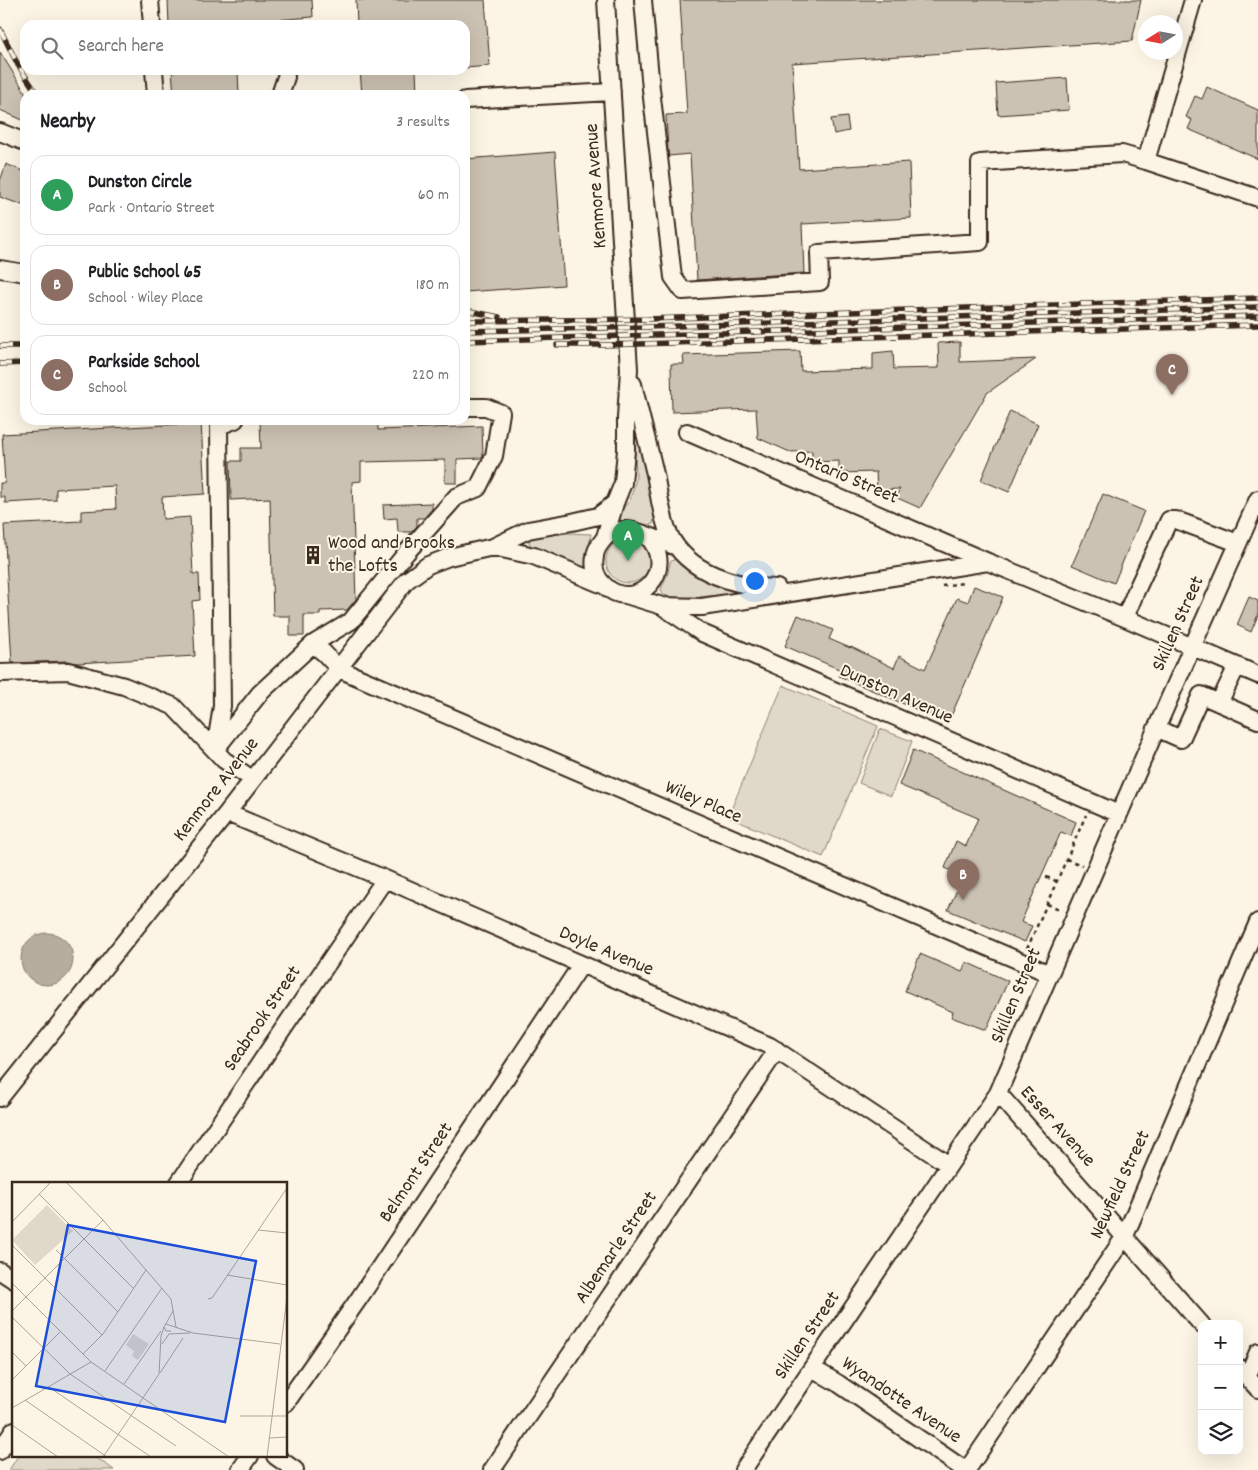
<!DOCTYPE html>
<meta charset="utf-8">
<style>
body{margin:0;font-family:Dekko,sans-serif;background:#f2f2f2;color:#202124}
.controls{position:absolute;right:15px;bottom:15px;display:grid;overflow:hidden;border-radius:10px;box-shadow:0 5px 20px #0002}
.controls button{width:45px;height:45px;display:grid;place-items:center;padding:0;border:0;border-bottom:1px solid #e0e0e0;background:#fff;color:#202124;font:25px sans-serif}
.compass{position:absolute;left:1138px;top:15px;width:45px;height:45px;border-radius:50%;background:#fff;box-shadow:0 5px 20px #0002;rotate:259deg}
.you{position:absolute;left:754px;top:580px;width:18px;height:18px;margin:-12px;border:4px solid #fff;border-radius:50%;background:#1a73e8;box-shadow:0 0 0 8px #1a73e833}
.badge{display:grid;place-items:center;width:32px;height:32px;border-radius:50%;background:#1a73e8;color:#fff;font-size:16px;font-weight:700}
.pin{position:absolute;translate:-50% -41px;filter:drop-shadow(0 1px 2px #0008)}
.pin::after{content:'';position:absolute;top:26px;width:18px;height:15px;background:inherit;clip-path:polygon(0 0,100% 0,50% 100%)}
.list{margin:0;padding:0;list-style:none}
h2{display:flex;justify-content:space-between;align-items:center;height:65px;margin:0;padding:0 20px;font-size:21px}
h2 small{font-size:16px;font-weight:400;color:#757577}
.list li{display:grid;grid-template-columns:32px 1fr auto;gap:15px;align-items:center;box-sizing:border-box;height:80px;margin:0 10px 10px;padding:0 10px;border:1px solid #e0e0e0;border-radius:15px}
.list b{display:block;font-size:19px;white-space:nowrap}
.list p{margin:0;font-size:16px;white-space:nowrap;color:#757577}
.list em{font-size:16px;font-style:normal;color:#757577}
.icon{flex:none;width:28px;height:28px;fill:none;stroke:currentColor;stroke-width:2;stroke-linecap:round;stroke-linejoin:round}
.map{position:relative;flex:none;width:1258px;height:1470px;overflow:hidden}
.search{position:absolute;background:#fff;box-shadow:0 5px 20px #0002;left:20px;top:20px;width:450px;height:55px;display:flex;align-items:center;gap:12px;box-sizing:border-box;padding:0 18px;border-radius:15px;color:#757577;font-size:19px}
.panel{position:absolute;background:#fff;box-shadow:0 5px 20px #0002;left:20px;top:90px;width:450px;height:335px;border-radius:15px}
.map>svg:first-child{display:block}
.green{fill:#e0d8c8;stroke:#8e8173}
.water{fill:#b7ad9e;stroke:#85796b}
.building{fill:#ccc2b3;stroke:#3b2a1e}
.lines{fill:none;stroke-linecap:round;stroke-linejoin:round}
.minor-casing{stroke:#3b2a1e;stroke-width:20}
.path{stroke:#3b2a1e;stroke-width:2.5;stroke-dasharray:4 4;stroke-linecap:butt}
.minor{stroke:#fcf5e5;stroke-width:16}
.rail-casing{stroke:#3b2a1e;stroke-width:5.5}
.rail{stroke:#fcf5e5;stroke-width:4;stroke-dasharray:11;stroke-linecap:butt}
.labels{text-anchor:middle;dominant-baseline:central;stroke-width:4;stroke-linejoin:round;paint-order:stroke}
.street-label{font-size:20px;fill:#3b2a1e;stroke:#fcf5e5}
.poi-label{font-size:20px;fill:#3b2a1e;stroke:#fcf5e5;text-anchor:start}
.inset-road{fill:none;stroke:#afa495;stroke-width:1}
.view{fill:#1d4ed8;fill-opacity:0.15;stroke:#1d4ed8;stroke-width:2.5}
.inset-edge{fill:none;stroke:#3b2a1e;stroke-width:2.5}
</style>
<div class="map">
<svg width="1258" height="1470" viewBox="0 0 1258 1470">
<rect width="100%" height="100%" fill="#fcf5e5"/>
<filter id="ink" filterUnits="userSpaceOnUse"><feTurbulence type="fractalNoise" baseFrequency=".02" numOctaves="2"/><feDisplacementMap in="SourceGraphic" scale="10" xChannelSelector="R" yChannelSelector="G"/><feConvolveMatrix kernelMatrix="1 2 1 2 8 2 1 2 1" color-interpolation-filters="sRGB"/></filter>
<g filter="url(#ink)">
<path class="green" d="M634 424C640 448 659 502 653 524L647 525 620 521 619 513 630 500 636 479Z
M567 533 591 534 586 566 582 569 547 552 530 546 529 541 534 537Z
M606 561a22 22 0 1 1 44 0a22 22 0 1 1-44 0Z
M675 559 713 584 744 594 678 598 663 595 661 589 668 573 670 562Z
M783 685 878 726 823 857 728 817Z
M880 729 912 741 891 796 859 783Z
M18 1456H94L114 1470H9Z"/>
<path class="water" d="M21 959a26 26 0 1 1 52 0a26 26 0 1 1-52 0Z"/>
<path class="building" d="M168 0H312L313 17 235 23V25H169Z
M356 0H485L490 66 465 68V25H357Z
M680 0H1141L1132 41 792 63 799 169 909 162 911 218 802 224 804 273 697 280 690 154 669 156 668 151 666 115 687 114Z
M0 52 25 92V121L0 110Z
M172 70H238L239 95H174Z
M360 70H416L417 95H362Z
M1067 78 1069 110 998 115 996 83Z
M1207 87 1258 110V159L1188 129 1192 120 1186 117 1195 96 1202 99Z
M847 117 849 131 834 134 831 119Z
M555 152 564 285 465 292V159Z
M6 164 25 172V206L0 197V181Z
M960 342V362L1036 359 987 393 920 508 895 497 900 489 877 490 876 472 839 473V461L812 462V451L790 452 758 438 756 409 672 412 671 364H684L683 355 800 351 801 371 873 369V353L893 351 894 369 939 368 938 343Z
M1010 411 1038 424 1009 492 981 480Z
M292 420H378V430L482 426 483 456 482 458 457 459V483H445V460L361 462V481L352 482 356 599 347 610 320 611V615H304V636H290V616H273L270 498 231 500 230 461H241V448H261L260 421Z
M201 423 205 494 162 497 163 519 190 517 193 574H199L200 600 192 601 195 656 77 663 68 661 12 663 4 525 81 521V511L116 509 115 486 56 489V500L5 503V497H0V483H5L2 434Z
M1103 494 1144 511 1114 583 1072 565Z
M432 503V509L424 518H417V526L412 532H398L397 518 384 519 383 505Z
M974 586 1003 597 948 723 839 676 841 670 785 646 798 615 833 630 829 639 850 648 851 647 894 668 899 656 925 669 957 598 968 602Z
M1249 597 1258 601V615L1251 632 1237 625Z
M913 750 1076 822 1071 836 1061 832 1021 922 1032 926 1025 942 948 910 963 876 945 868 956 841 966 846 978 818 899 785Z
M920 954 962 972 966 962 1008 981 986 1030 951 1017 953 1012 905 991Z"/>
<g class="lines">
<g class="minor-casing">
<path id="minor" d="M150 0 152 25
M643 0 651 89 673 277 683 291 820 282 819 253 980 242V163L1122 154 1146 161
M1193 0 1146 161 1258 198
M154 70 156 95
M280 95 286 77
M465 100 612 92
M0 132 25 142
M0 269 25 273
M633 384C640 414 648 444 655 474 659 494 661 515 669 534 687 573 737 587 777 588
M235 420 219 426 222 706 215 750 260 693 313 644 351 621 407 552 456 497 478 488 494 456 501 413 486 407H465
M687 432 988 562
M646 535C681 569 635 616 604 585 596 578 593 567 595 557 595 551 599 545 603 540 622 517 655 540 677 547
M605 537 615 503 623 483 626 450V418L629 369 606 0
M493 547 534 556 603 585
M626 595 662 606 702 607 988 562 1125 618 1258 675
M662 606 702 633 1119 814
M1125 618 1136 591 1169 520H1176L1238 543
M313 644 324 653 339 669 1050 974
M0 673 68 671 124 686 173 706 224 760 252 779
M1219 703 1237 666
M1156 728 1181 739 1201 695 1258 720
M227 813 385 879 770 1046 949 1165
M998 1093 1202 1325
M0 1098 227 813 406 581 428 565 449 557 493 547 528 530 572 522 598 516 615 503
M178 1184 385 879
M0 1271 14 1280
M812 1368 839 1384 965 1470
M1239 1368 1258 1389
M1247 1377 1258 1352
M286 1403 360 1297 581 965
M0 1451 14 1430
M275 1456 295 1470
M240 1470 250 1456
M492 1470 777 1050
M743 1470 998 1093 1170 697 1258 499
M967 1470 1125 1236 1258 922"/>
</g>
<path class="path" d="M942 586 963 583
M1066 859 1082 865
M1046 877 1056 881
M1047 904 1062 910
M1027 949 1086 815"/>
<use href="#minor" class="minor"/>
<g class="rail-casing">
<path id="rail" d="M0 29 18 65 38 95
M465 310 499 317
M465 321 648 319 1258 298
M465 331 648 327 1258 307
M465 341 1258 316
M557 345H605L1258 325
M0 346H25
M0 364 25 363"/>
</g>
<use href="#rail" class="rail"/>
</g>
</g>
<defs>
<g id="building-bare" transform="scale(1.5)"><path d="M-4-6H4V6H1V3H-1V6H-4ZM-2.5-4.3h1.7v1.8h-1.7ZM.8-4.3h1.7v1.8H.8ZM-2.5-1h1.7V.8h-1.7ZM.8-1h1.7V.8H.8Z" fill="#3b2a1e" stroke="#fcf5e5" stroke-width="2.5" paint-order="stroke"/></g>
</defs>
<g fill-rule="evenodd">
<use href="#building-bare" x="313" y="555"/>
</g>
<g class="labels">
<g class="street-label">
<text transform="translate(597 186) rotate(-94)">Kenmore Avenue</text>
<text transform="translate(846 478) rotate(23)">Ontario Street</text>
<text transform="translate(1179 624) rotate(-66)">Skillen Street</text>
<text transform="translate(896 695) rotate(24)">Dunston Avenue</text>
<text transform="translate(217 790) rotate(-52)">Kenmore Avenue</text>
<text transform="translate(703 803) rotate(23)">Wiley Place</text>
<text transform="translate(606 952) rotate(23)">Doyle Avenue</text>
<text transform="translate(1017 996) rotate(-67)">Skillen Street</text>
<text transform="translate(263 1019) rotate(-56)">Seabrook Street</text>
<text transform="translate(1057 1127) rotate(48)">Esser Avenue</text>
<text transform="translate(417 1173) rotate(-56)">Belmont Street</text>
<text transform="translate(1121 1185) rotate(-65)">Newfield Street</text>
<text transform="translate(617 1248) rotate(-56)">Albemarle Street</text>
<text transform="translate(808 1336) rotate(-56)">Skillen Street</text>
<text transform="translate(901 1401) rotate(34)">Wyandotte Avenue</text>
</g>
<g class="poi-label">
<text x="328" y="544">Wood and Brooks<tspan x="328" dy="23">the Lofts</tspan></text>
</g>
</g>
<g transform="translate(12 1182)">
<rect width="275" height="275" fill="#fcf5e5"/>
<path d="M35 23 61 49 23 83 0 58ZM121 152 137 162 126 178 120 174 122 169 114 163Z" fill="#e0d8c8"/>
<path class="inset-road" d="M54 0 91 38 159 117 164 145M27 12 122 107M0 40 39 0M246 48 275 51M0 63 90 153M44 68 106 130M215 93 275 103M0 101 79 180 217 275M196 117 200 116 275 6M0 129 91 38M0 135 58 192 164 264M154 142 181 151 268 162M159 149H154L152 145 161 129M150 162 157 152 178 151M0 170 14 184M71 172 91 152 134 88M93 189 150 106M148 191 171 156M0 198 49 149M112 202 149 149M37 205 139 275M13 218 95 275M0 226 79 180M228 234H275M0 243 46 275M257 256 275 255M91 275 147 192 149 154 152 145M255 275 275 115"/>
<path class="view" d="M56 43 244 79 213 240 24 204Z"/>
<rect width="275" height="275" class="inset-edge"/>
</g>
</svg>
<div class="controls">
<button>+</button>
<button>−</button>
<button><svg class="icon" aria-label="layers" viewBox="0 0 24 24"><path d="M12 4l9 5-9 5-9-5zM3 14l9 5 9-5"/></svg></button>
</div>
<svg class="compass" viewBox="-18 -18 36 36"><path d="M0-13l5 13h-10z" fill="#e53935"/><path d="M0 13l5-13h-10z" fill="#757577"/></svg>
<div class="you"></div>
<div class="pin badge" style="left:628px;top:561px;background:#2e9e5b">A</div>
<div class="pin badge" style="left:963px;top:900px;background:#8d6e63">B</div>
<div class="pin badge" style="left:1172px;top:395px;background:#8d6e63">C</div>
<div class="search"><svg class="icon" aria-label="search" viewBox="0 0 24 24"><circle cx="10" cy="10" r="6"/><path d="M15 15l6 6"/></svg>Search here</div>
<section class="panel">
<h2>Nearby<small>3 results</small></h2>
<ul class="list">
<li><span class="badge" style="background:#2e9e5b">A</span><div><b>Dunston Circle</b><p>Park · Ontario Street</p></div><em>60 m</em></li>
<li><span class="badge" style="background:#8d6e63">B</span><div><b>Public School 65</b><p>School · Wiley Place</p></div><em>180 m</em></li>
<li><span class="badge" style="background:#8d6e63">C</span><div><b>Parkside School</b><p>School</p></div><em>220 m</em></li>
</ul>
</section>
</div>
